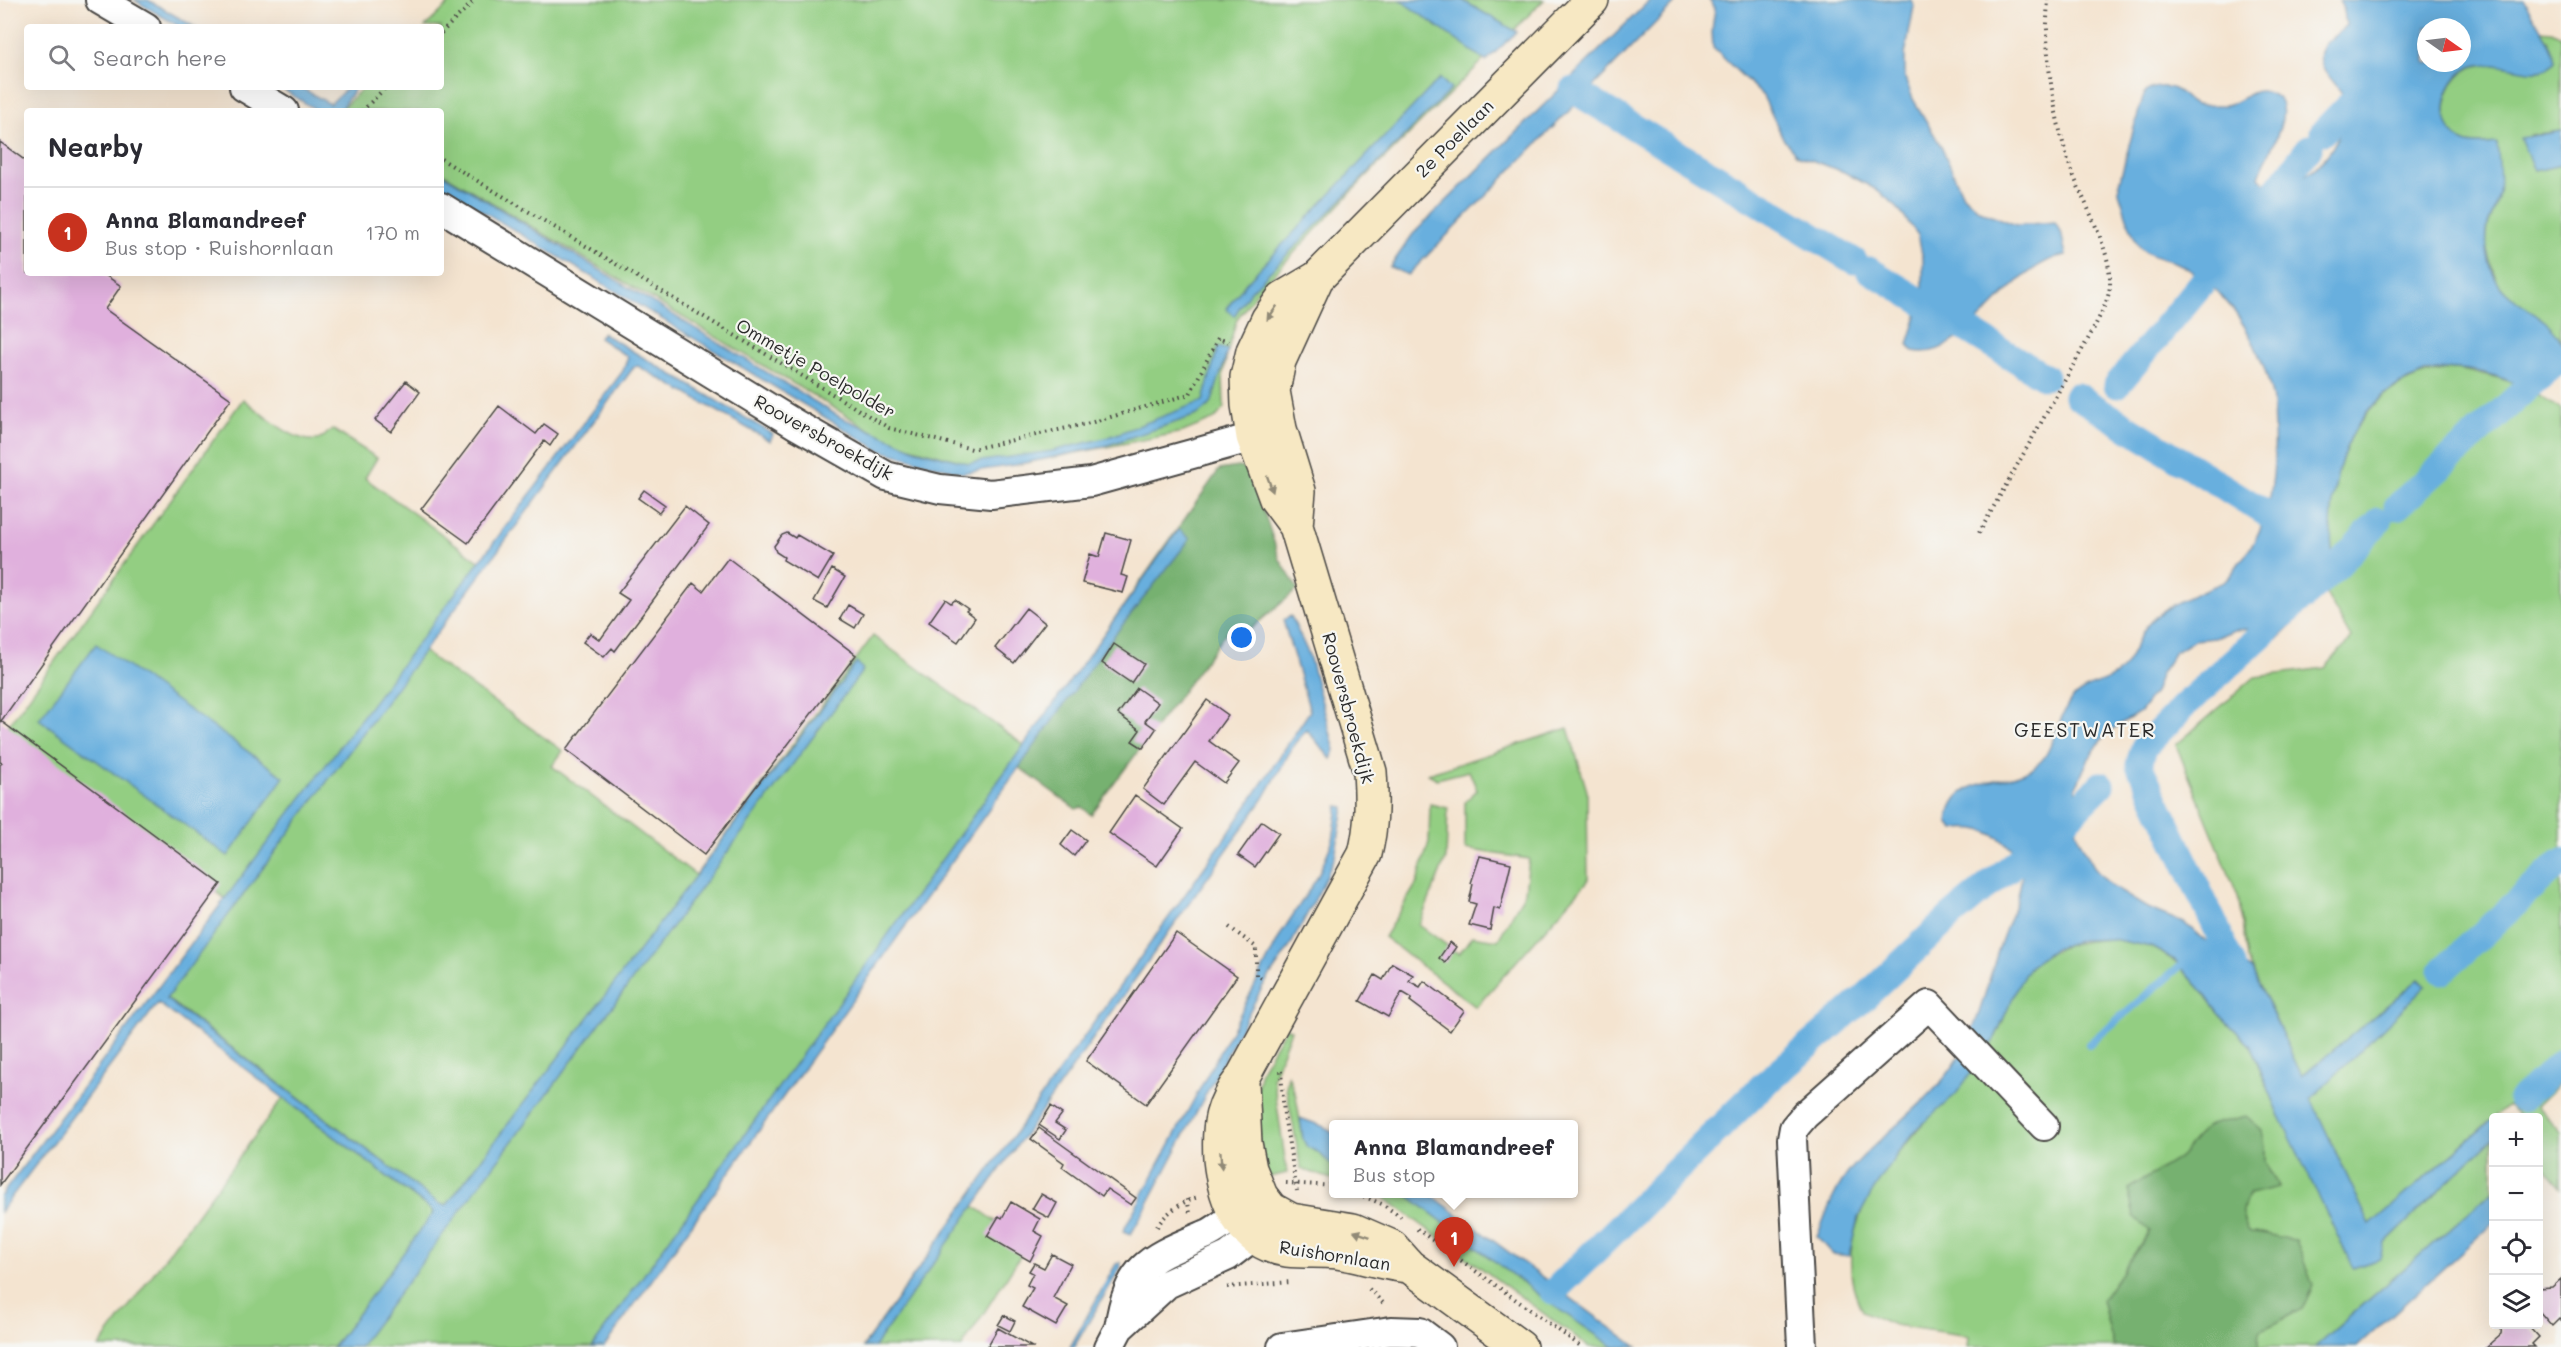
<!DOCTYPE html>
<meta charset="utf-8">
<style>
body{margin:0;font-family:Mali,sans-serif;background:#f7f7f7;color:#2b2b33}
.controls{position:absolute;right:18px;bottom:18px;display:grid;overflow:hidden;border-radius:6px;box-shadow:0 6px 24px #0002}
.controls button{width:54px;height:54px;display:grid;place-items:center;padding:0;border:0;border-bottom:2px solid #e1e1e2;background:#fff;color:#2b2b33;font:30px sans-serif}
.compass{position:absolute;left:2417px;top:18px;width:54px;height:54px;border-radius:50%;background:#fff;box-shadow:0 6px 24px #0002;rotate:104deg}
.you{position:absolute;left:1242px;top:638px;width:21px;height:21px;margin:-15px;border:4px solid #fff;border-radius:50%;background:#1a73e8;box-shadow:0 0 0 9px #1a73e833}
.badge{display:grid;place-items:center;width:39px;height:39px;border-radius:50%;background:#c8321e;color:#fff;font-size:20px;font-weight:700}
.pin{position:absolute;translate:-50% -50px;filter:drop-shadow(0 2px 3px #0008)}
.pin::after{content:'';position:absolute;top:32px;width:21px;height:18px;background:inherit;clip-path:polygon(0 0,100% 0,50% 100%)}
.popup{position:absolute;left:1329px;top:1120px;width:249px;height:78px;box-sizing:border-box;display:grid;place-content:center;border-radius:6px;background:#fff;filter:drop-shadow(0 2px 4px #0005);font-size:20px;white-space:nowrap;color:#7c7c81}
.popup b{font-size:22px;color:#2b2b33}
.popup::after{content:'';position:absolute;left:50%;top:100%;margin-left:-12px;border:12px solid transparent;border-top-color:#fff}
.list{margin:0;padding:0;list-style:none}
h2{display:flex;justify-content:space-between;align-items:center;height:78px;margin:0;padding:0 24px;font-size:26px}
h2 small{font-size:20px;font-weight:400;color:#7c7c81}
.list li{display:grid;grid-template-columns:39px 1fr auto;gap:18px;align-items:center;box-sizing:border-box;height:90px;padding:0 24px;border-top:2px solid #e1e1e2}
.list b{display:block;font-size:22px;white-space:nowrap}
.list p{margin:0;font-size:20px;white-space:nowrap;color:#7c7c81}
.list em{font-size:20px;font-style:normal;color:#7c7c81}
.icon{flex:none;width:33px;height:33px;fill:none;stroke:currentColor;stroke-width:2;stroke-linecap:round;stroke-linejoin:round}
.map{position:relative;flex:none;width:2561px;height:1347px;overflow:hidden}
.search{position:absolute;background:#fff;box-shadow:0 6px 24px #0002;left:24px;top:24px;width:420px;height:66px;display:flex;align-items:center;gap:15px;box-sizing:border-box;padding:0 21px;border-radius:6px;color:#7c7c81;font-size:22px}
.panel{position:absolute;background:#fff;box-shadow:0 6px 24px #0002;left:24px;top:108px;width:420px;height:168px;border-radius:6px}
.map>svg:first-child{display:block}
.green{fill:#93ce82;stroke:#5f7c56;stroke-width:1.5}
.forest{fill:#76b170;stroke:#506e4e;stroke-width:1.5}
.water{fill:#67afde;stroke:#496d84;stroke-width:1.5;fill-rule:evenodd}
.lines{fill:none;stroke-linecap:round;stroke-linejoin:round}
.stream{stroke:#67afde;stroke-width:8}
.canal{stroke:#67afde;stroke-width:27}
.building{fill:#e0b0dd}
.minor-casing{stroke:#494744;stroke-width:32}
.secondary-casing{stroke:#494744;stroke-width:36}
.path{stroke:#494744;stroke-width:4;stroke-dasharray:1.5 4.5;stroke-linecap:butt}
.minor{stroke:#fff;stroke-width:28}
.secondary{stroke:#f7e8c3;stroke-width:33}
.oneway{fill:#918a77}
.labels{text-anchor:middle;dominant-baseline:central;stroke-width:4.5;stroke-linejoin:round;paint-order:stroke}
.street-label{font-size:18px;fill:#2b2b2b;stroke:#f6f6f2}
.neighbourhood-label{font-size:20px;letter-spacing:1.5px;fill:#2b2b2b;stroke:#f6f6f2}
</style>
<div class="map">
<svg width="2561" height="1347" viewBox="0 0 2561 1347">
<rect width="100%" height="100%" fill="#f6f6f2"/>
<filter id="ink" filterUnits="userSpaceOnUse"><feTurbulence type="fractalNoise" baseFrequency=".0167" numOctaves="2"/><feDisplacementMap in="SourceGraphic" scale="12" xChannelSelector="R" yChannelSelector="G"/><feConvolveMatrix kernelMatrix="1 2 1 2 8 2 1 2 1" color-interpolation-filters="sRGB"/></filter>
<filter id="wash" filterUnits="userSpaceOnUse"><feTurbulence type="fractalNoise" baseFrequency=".008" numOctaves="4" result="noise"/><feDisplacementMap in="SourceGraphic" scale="24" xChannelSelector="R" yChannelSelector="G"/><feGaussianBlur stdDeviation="1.35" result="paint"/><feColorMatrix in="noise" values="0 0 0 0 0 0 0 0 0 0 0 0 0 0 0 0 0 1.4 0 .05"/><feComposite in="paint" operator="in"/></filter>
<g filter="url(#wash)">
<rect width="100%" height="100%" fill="#f4e4d0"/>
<path class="green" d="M453 0H1544L1364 179 1257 292 1237 319 1228 350 1223 374 1224 408 1215 419 1183 432 1015 465 968 463 899 444 874 432 441 172V111H339L364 87H441V27H425Z
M2540 30 2552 31 2561 36V131L2530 135 2535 171 2561 165V342L2543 320 2514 302 2498 284 2491 265 2486 246 2488 226 2499 194 2497 144C2487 143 2475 146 2465 142 2434 131 2443 84 2466 70 2480 61 2501 65 2516 67L2549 41Z
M2455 369C2500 376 2523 383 2561 410V1082L2536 1106 2561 1132V1187L2539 1161 2538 1118 2515 1117 2517 1115 2508 1105 2370 1226 2311 1099 2419 979 2302 1077 2247 958 2238 896 2176 745 2255 677 2325 668 2351 638 2325 592 2336 580C2318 489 2347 377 2455 369Z
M243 399C260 412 294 444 317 440 323 439 327 433 332 429L377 458 365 478 480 562 417 647 563 751 552 766 696 875 873 636 1025 746 595 1347H345L582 1029 446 1206 438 1203 166 998 227 900 3 733Z
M1568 728 1587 791 1588 881 1476 1007 1384 937 1417 883 1429 842 1430 804 1448 808 1446 858 1419 925 1459 954 1472 936 1498 940 1525 892 1529 859 1465 849V802L1477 790 1469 771 1437 779 1428 774Z
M2112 939 2151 947 2175 961 2204 993 2218 1013 2250 1045 2280 1116 2384 1244 2493 1138V1191L2315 1347H2258L2260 1331 2301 1309 2296 1240C2280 1239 2266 1232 2250 1232 2239 1218 2242 1209 2249 1194L2279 1186 2265 1162V1146L2206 1126 2179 1158 2128 1189 2151 1231 2102 1300 2114 1347H1968L1969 1336 1894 1325 1862 1311C1812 1206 1938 1121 1990 1046 2006 1024 2012 982 2032 965 2059 944 2078 941 2112 939Z
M1286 1027 1291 1030 1273 1077 1287 1173 1266 1178 1252 1111 1261 1070Z
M1288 1075 1296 1096 1303 1139 1307 1147 1318 1152 1334 1167V1180L1301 1169 1286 1087Z
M283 1098 434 1212 432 1217 333 1347H99Z
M1372 1194H1406L1548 1302 1614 1347H1590L1383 1197Z
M967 1201 1028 1244 962 1347H863Z"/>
<path class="forest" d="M1238 467 1250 470 1280 560 1298 589 1247 632 1230 627 1091 815 1082 807 1076 809 1013 763 1219 470Z
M2246 1116 2262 1130 2265 1146V1162L2279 1187 2249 1194C2242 1208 2239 1219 2250 1232 2267 1232 2280 1239 2296 1240L2313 1286 2302 1309 2260 1331 2258 1347H2114L2102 1300 2150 1231 2134 1217 2128 1189 2179 1158 2206 1126Z"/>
<path class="water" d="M134 0H148L195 27H180Z
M1400 0H1462L1517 32 1486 61Z
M1650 0H1678L1408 275 1390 267 1413 234Z
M1709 0H1911L1914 6 1905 55V78L1913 99 1941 146 1963 195 1979 210 2016 225 2055 222 2061 232 2066 255C2009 263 1966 364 1913 351L1908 344 1923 297V259L1918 235 1895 205 1875 189 1844 172 1797 155 1784 140 1763 96 1713 48 1712 30 1715 8Z
M2339 0H2523C2533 18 2553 43 2555 61L2548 69C2522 78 2494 55 2467 69 2442 83 2434 130 2465 142 2474 146 2487 144 2497 143 2499 160 2501 178 2499 194 2497 205 2491 215 2488 225 2484 243 2488 267 2498 283 2511 305 2556 319 2561 343 2561 350 2561 359 2561 366L2534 391C2502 377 2466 363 2431 371 2424 372 2417 377 2410 379 2336 412 2322 509 2336 580L2278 639 2251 629 2234 630 2215 638 2194 640 2175 652 2161 673 2154 693 2140 712 2106 733 2088 760 2076 787 2075 822 2079 840 2096 870 2111 886 2147 908 2184 923 2216 949 2252 970 2302 1076 2419 979 2426 986 2311 1099 2370 1225 2494 1118 2493 1138 2384 1244 2380 1259 2353 1268 2280 1116 2250 1045 2218 1013 2204 993 2175 960 2151 947 2112 939 2082 940 2055 948 2029 967 2018 986 1993 1042 1956 1094 1917 1129 1897 1154 1873 1191 1858 1218 1849 1256 1832 1254 1817 1237C1826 1213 1835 1188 1852 1168 1883 1133 1925 1106 1952 1068 1979 1029 1985 989 2000 945 2010 914 2025 891 2022 858 2003 838 1983 824 1954 830L1948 822C1953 770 2010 789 2039 763 2053 752 2058 716 2072 699 2085 684 2105 685 2119 672 2134 659 2136 635 2153 619 2167 606 2187 598 2204 590 2210 587 2219 585 2225 581 2230 577 2235 569 2239 563 2272 525 2276 475 2274 426 2273 416 2274 404 2272 395 2259 342 2232 295 2185 267 2171 258 2152 260 2140 247 2131 237 2124 206 2119 192V183C2123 170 2141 96 2146 92 2153 85 2168 86 2176 90 2183 93 2187 102 2194 104 2200 107 2210 105 2217 105 2221 105 2226 106 2230 104 2246 99 2254 85 2271 94 2275 96 2279 99 2281 103 2289 123 2265 157 2259 177L2266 185C2301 187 2331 161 2341 128 2344 119 2347 109 2345 100 2340 84 2316 70 2321 52 2325 39 2338 35 2346 26L2344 10ZM2426 27H2462V63H2426Z
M1440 78 1451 89 1249 293 1234 316 1226 309 1246 283Z
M279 87H300L330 104 348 87H356L339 111H318Z
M2561 131V165L2535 171 2520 138Z
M441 173 840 417 917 450 968 463 1052 451 1109 437 1203 401 1218 347 1228 350 1211 404 1197 415 1102 447 1015 465 962 473 879 450 441 186Z
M602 333 773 434 770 441 638 366 634 367 166 999 438 1203 446 1206 857 662 863 670 359 1347H333L434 1212 158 1003 0 1212V1197L623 371 628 357 599 338Z
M1179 529 1190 539 1109 642 604 1347H592Z
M1291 616 1309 655 1335 750 1331 759 1307 730 1295 743 1264 798 874 1347H863L1228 834 1310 711 1283 620Z
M96 644 284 777 228 856 39 719Z
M1338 806 1344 807 1335 857 1320 890 1289 948 1263 986 1141 1217 1131 1234 1123 1231 1238 1018 1282 932 1317 878 1333 840Z
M1300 1118 1322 1126 1334 1134V1167L1318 1152 1307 1147 1303 1139Z
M2493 1191V1223L2357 1347H2315Z
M1406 1194H1430L1637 1347H1614L1548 1302Z
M1120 1262 1121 1267 1074 1347H1070L1116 1264Z"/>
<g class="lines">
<path class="stream" d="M2206 946 2220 935
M2089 1044 2186 961"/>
<path class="canal" d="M1573 90 1854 261
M2323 132 2352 102 2368 81
M2259 214 2309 148
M1869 270 2045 377
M2117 385 2227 253
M2077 396 2298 533
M2397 507 2561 357
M2442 971 2561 862
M2242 990 2216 927 2139 765 2144 747 2185 705 2337 566 2379 521
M2521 1099 2561 1063
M1553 1292 1761 1087 1863 999 1951 916 2056 830 2101 785"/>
</g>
<g id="blocks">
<path class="building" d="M0 142 27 162V273H102L121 286 105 309 231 399 1 721 221 884 0 1185V765L2 763 0 762Z
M406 381 420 392 391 432 375 420Z
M499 406 536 434 544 424 558 434 550 446 544 441 468 543 421 509Z
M644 490 665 505 659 513 638 498Z
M685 506 709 525 615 651 612 648 604 657 583 642 590 633 600 640 629 600 618 593Z
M787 533 795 538 797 535 833 556 818 581 783 560 784 557 776 552 774 546 782 535Z
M1106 533 1131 540 1121 575 1128 577 1123 593 1082 583 1090 554 1099 557Z
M728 558 856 655 704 855 566 750 693 583 703 591Z
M832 569 845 577 827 608 814 601Z
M945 599 951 603 955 600 968 609 966 611 975 618 958 642 929 622Z
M848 605 863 614 855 628 840 619Z
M1026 608 1045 623 1014 663 995 648Z
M1114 644 1144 664 1131 683 1102 663Z
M1137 688 1158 703 1145 721 1156 729 1143 748 1132 741 1140 730 1118 714Z
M1207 700 1228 715 1209 741 1239 763 1224 783 1195 762 1164 805 1143 789Z
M1135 795 1183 829 1157 866 1109 833Z
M1262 821 1279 833 1255 867 1238 855Z
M1072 830 1086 840 1074 856 1061 845Z
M1480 856 1511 863 1500 910 1494 908 1490 930 1469 925 1476 904 1469 902 1473 884 1471 883Z
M1176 933 1237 976 1146 1104 1086 1061Z
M1450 942 1456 947 1445 963 1439 958Z
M1392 963 1413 975 1409 981 1420 987 1424 981 1464 1011 1450 1031 1410 1001 1412 998 1402 992 1388 1017 1360 1001 1375 975 1383 980Z
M1051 1106 1062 1114 1055 1123 1066 1130 1060 1139 1039 1125Z
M1039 1128 1136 1198 1131 1205 1107 1189 1102 1196 1062 1167 1064 1163 1031 1139Z
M1041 1194 1057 1203 1049 1218 1032 1209Z
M1011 1202 1040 1219 1034 1231 1043 1236 1030 1261 987 1236 999 1216 1002 1218Z
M1052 1254 1071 1264 1053 1298 1068 1306 1056 1326 1022 1307 1033 1288 1027 1285 1033 1273 1029 1271 1034 1263 1044 1268Z
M2561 1279V1321L2559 1319 2552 1326 2538 1310V1288L2552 1287Z
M1004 1315 1015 1321 1010 1331 998 1325Z
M2502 1324H2527L2539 1337 2532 1344 2535 1347H2486L2501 1334Z
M998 1328 1032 1347H987Z"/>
</g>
</g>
<g filter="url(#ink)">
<use href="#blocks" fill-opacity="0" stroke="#494744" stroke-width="1.5"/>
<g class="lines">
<g class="minor-casing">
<path id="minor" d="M100 0 146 27
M244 87 284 111
M441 207 795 424 886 476 940 489 991 494 1091 482 1275 431
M1119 1328C1129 1262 1152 1258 1207 1234 1217 1230 1225 1221 1235 1217 1242 1214 1251 1213 1258 1212
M1109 1347 1119 1328 1167 1284 1228 1256 1254 1236 1265 1218
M1282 1347 1391 1331 1420 1332 1440 1347
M1802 1347 1792 1139 1794 1128 1805 1115 1929 1005 2044 1126"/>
</g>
<g class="secondary-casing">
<path id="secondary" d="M1296 526 1299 491 1280 429 1273 391 1279 361 1317 278
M1242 1083 1245 1143 1250 1169 1261 1196 1271 1209 1291 1220 1353 1230 1392 1247 1409 1266 1520 1347
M1409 1266C1385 1264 1362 1256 1337 1252 1321 1250 1304 1252 1287 1250 1241 1244 1224 1199 1220 1159 1218 1125 1221 1104 1242 1078L1365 854C1372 825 1372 801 1370 772L1296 526 1276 499 1253 437 1248 405 1247 377 1253 351 1268 319 1283 298 1317 278 1592 0"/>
</g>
<path class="path" d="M441 33 475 0
M362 111 386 87
M441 159 889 428 972 449 1090 423 1190 394 1218 338 1228 342
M1979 533 2092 332C2099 317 2109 301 2110 285 2112 245 2077 194 2066 154 2052 104 2044 52 2048 0
M1229 927 1256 947V975L1264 979
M1281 1071 1284 1115 1297 1191
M1286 1183 1334 1186
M1358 1194 1382 1204 1401 1217
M1187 1199 1190 1213
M1157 1227C1165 1213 1184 1200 1199 1197
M1417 1229 1582 1347
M1227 1287 1291 1282
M1369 1289 1385 1305"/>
<use href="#minor" class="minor"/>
<use href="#secondary" class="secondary"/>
</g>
<defs><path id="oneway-solid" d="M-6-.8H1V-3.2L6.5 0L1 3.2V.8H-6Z" transform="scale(1.5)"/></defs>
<g class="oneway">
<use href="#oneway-solid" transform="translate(1272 313) rotate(125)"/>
<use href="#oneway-solid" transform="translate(1270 484) rotate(70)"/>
<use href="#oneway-solid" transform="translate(1221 1160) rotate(86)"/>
<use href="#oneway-solid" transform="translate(1362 1234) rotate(-161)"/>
</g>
</g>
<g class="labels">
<g class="street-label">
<text transform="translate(1454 138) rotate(-45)">2e Poellaan</text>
<text transform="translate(816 368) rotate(30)">Ommetje Poelpolder</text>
<text transform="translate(824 437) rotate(29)">Rooversbroekdijk</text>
<text transform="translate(1349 708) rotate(75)">Rooversbroekdijk</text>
<text transform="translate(1335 1255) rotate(9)">Ruishornlaan</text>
</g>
<g class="neighbourhood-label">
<text x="2085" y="729">GEESTWATER</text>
</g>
</g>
</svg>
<div class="controls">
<button>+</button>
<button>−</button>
<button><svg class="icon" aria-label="locate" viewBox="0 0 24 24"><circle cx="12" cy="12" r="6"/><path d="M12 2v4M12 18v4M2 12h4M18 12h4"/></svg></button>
<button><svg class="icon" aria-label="layers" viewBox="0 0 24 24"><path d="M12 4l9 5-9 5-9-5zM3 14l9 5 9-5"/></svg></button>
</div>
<svg class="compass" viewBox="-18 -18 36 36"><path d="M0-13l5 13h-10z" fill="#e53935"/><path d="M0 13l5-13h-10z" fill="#7c7c81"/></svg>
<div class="you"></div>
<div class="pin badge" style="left:1454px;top:1267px">1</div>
<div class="popup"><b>Anna Blamandreef</b>Bus stop</div>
<div class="search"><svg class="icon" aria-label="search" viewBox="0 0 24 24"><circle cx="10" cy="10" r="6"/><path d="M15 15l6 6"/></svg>Search here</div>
<section class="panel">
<h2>Nearby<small></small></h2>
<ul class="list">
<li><span class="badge">1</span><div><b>Anna Blamandreef</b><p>Bus stop · Ruishornlaan</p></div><em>170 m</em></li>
</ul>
</section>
</div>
